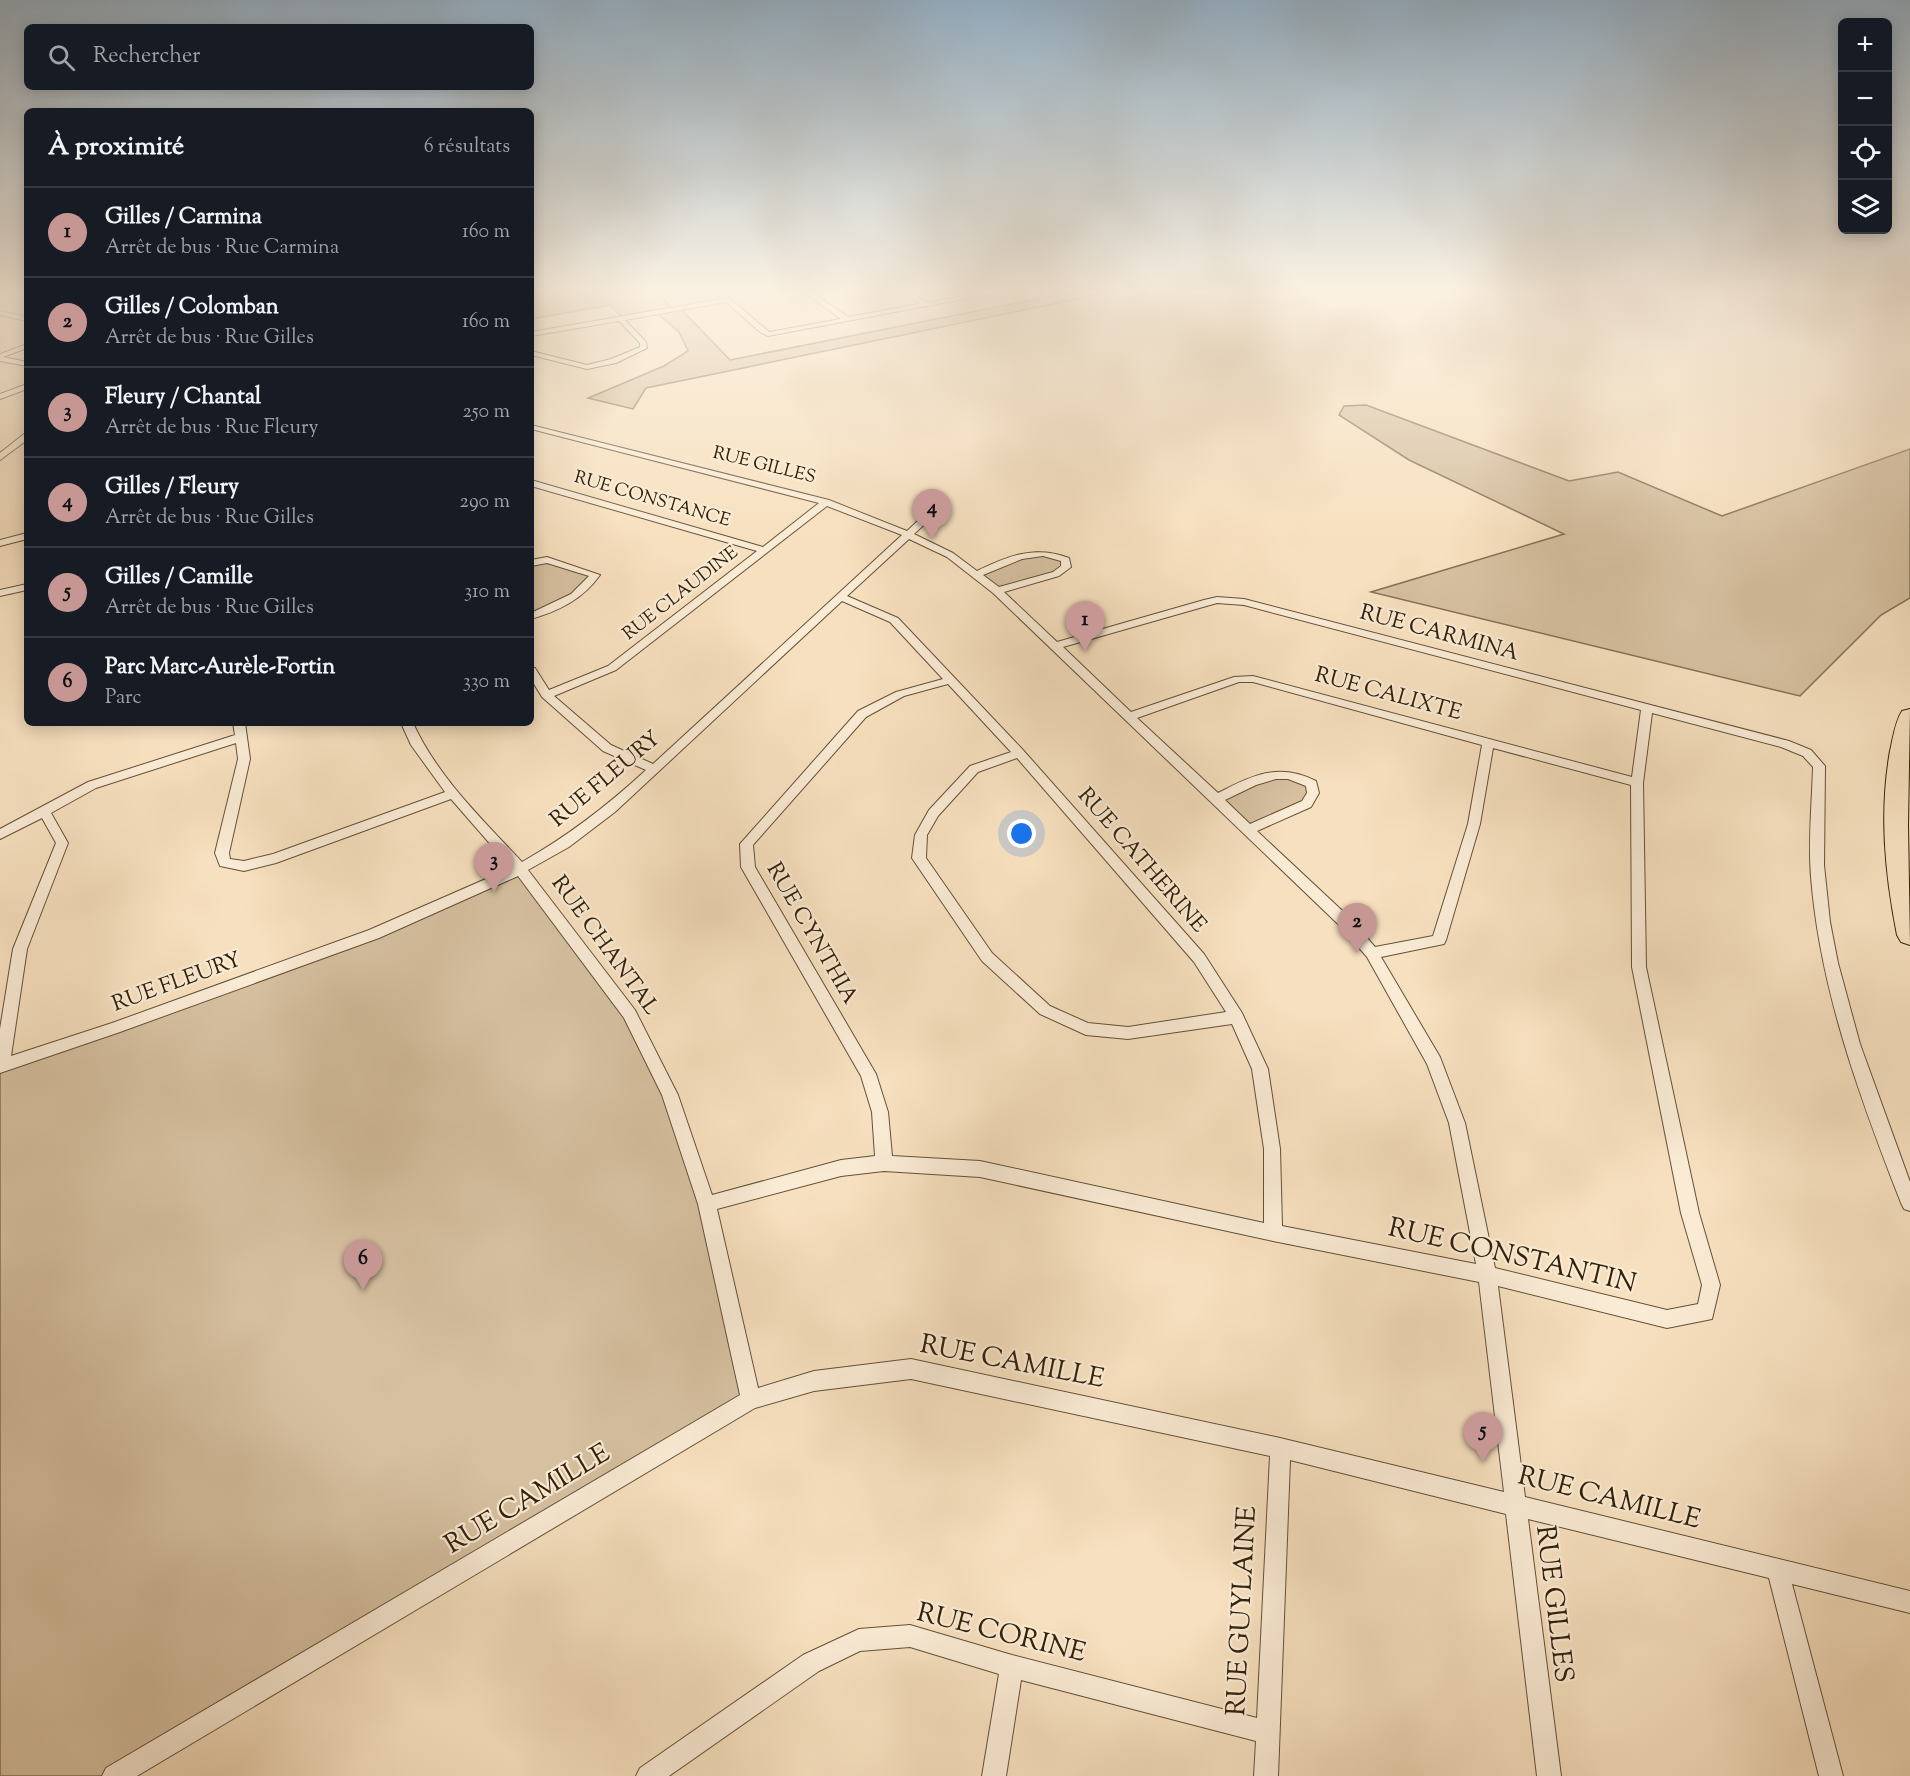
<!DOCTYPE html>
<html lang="fr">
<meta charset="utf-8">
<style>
body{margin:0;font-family:"Sorts Mill Goudy",serif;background:#242831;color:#f1f3f6}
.controls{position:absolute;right:18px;top:18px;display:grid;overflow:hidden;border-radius:9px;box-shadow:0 3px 15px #0003}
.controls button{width:54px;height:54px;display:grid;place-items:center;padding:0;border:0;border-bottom:2px solid #363941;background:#171b24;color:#f1f3f6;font:30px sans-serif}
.you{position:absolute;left:1022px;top:834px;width:21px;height:21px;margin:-15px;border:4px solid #fff;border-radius:50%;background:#1a73e8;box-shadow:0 0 0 9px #1a73e833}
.badge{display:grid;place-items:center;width:39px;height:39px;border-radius:50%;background:#c59692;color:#111;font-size:20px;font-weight:700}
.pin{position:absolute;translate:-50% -50px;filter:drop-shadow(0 2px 3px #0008)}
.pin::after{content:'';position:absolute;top:32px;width:21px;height:18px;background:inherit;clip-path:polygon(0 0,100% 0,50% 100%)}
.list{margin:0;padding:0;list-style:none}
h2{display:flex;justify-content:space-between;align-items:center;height:78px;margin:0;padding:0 24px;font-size:26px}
h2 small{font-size:20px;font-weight:400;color:#9ea1a6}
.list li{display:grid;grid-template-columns:39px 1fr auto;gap:18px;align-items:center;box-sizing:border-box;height:90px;padding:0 24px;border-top:2px solid #363941}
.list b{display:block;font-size:22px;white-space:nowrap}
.list p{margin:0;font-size:20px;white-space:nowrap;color:#9ea1a6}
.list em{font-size:20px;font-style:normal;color:#9ea1a6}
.icon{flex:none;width:33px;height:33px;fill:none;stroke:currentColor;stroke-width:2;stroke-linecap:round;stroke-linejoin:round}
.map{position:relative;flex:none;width:1910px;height:1776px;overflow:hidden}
.search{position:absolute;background:#171b24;box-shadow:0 3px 15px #0003;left:24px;top:24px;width:510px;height:66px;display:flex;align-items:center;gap:15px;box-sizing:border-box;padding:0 21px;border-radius:9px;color:#9ea1a6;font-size:22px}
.panel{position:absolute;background:#171b24;box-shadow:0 3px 15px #0003;left:24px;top:108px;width:510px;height:618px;border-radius:9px}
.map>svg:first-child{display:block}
.green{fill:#d6c0a0;stroke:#847055;stroke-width:1.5}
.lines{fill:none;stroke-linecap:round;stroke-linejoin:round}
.minor-casing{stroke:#635137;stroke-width:2}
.tertiary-casing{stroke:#635137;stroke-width:2}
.motorway-casing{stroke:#32210a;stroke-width:2}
.minor{fill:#faebd5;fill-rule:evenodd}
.tertiary{fill:#faebd5;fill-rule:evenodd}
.motorway{fill:#f7e0bf;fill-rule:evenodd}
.labels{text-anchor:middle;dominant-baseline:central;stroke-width:4.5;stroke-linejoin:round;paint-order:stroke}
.far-street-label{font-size:18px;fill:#32210a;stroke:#faebd5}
.street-label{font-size:22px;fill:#32210a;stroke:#faebd5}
.near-street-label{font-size:27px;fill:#32210a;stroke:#faebd5}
</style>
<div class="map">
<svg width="1910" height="1776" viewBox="0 0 1910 1776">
<rect width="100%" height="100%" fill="#f7e0bf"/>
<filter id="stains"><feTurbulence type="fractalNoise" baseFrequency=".00333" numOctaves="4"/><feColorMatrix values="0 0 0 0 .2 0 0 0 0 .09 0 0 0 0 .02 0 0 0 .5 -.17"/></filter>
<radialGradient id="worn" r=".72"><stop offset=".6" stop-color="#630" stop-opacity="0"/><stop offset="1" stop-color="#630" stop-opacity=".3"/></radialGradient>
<path class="green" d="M531 291H655L673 309 623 318 610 305 531 319Z
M1077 291H1116L646 388 633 409 588 398 664 366 688 351 679 332 658 314 681 309 730 360Z
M1366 405 1569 481 1618 472 1722 516 1910 449V598L1881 615 1800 696 1371 592 1564 534 1409 460 1339 415 1344 406Z
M1036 552 1056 555 1066 560 1056 574 997 591 976 575 1015 557Z
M547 560 595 575 589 586 531 616V563Z
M1287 773 1312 784 1307 804 1249 829 1217 799Z
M520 869 630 1014 670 1095 751 1400 113 1776H0V1066L374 934Z"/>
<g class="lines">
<g class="minor-casing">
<path id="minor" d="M714 291H721L769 332 841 319 802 291H810L848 317 920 304 901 291H909L927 303 991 291H1006L768 336 760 332 726 302 625 320 646 342 647 348 616 363 587 369 531 355V351L587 365 611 359 640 347V343L619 321 531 336V332L722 299Z
M0 311 27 317V321L0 315Z
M27 344V348L3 357 27 362V366L0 361V354Z
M27 384V389L0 399V394Z
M531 425 829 500 907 531 934 506H940V510L914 534 953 553 977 571C1008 556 1035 545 1069 558L1071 567 1059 576 1004 592 1057 642 1204 600 1217 597 1244 599 1789 741 1811 750 1825 766 1824 865 1830 922 1838 963 1860 1044 1910 1182V1211L1904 1209 1901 1203C1860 1098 1820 990 1811 877 1808 840 1812 804 1813 767L1803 756 1781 747 1652 713 1643 783 1646 967 1699 1213 1720 1285 1712 1319 1667 1328 1498 1286 1525 1497 1910 1591V1613L1792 1584 1843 1776H1819L1769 1578 1528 1519 1561 1776H1537L1506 1514 1290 1460 1278 1776H1254L1256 1741 1021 1680 1006 1776H982L999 1674 910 1647 860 1651 819 1671 669 1776H636L640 1768 803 1655 859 1629 910 1625 1012 1655 1257 1718 1270 1456 911 1379 814 1391 755 1408 137 1776H102L106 1768 740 1395 698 1204 662 1095 624 1018 518 876 379 938 120 1032 0 1073V1029L13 949 56 843 42 818 0 839V829L88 782 235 735 233 723H245L250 759 229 853 230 859 244 861 273 854 445 792 411 745 401 723H413C437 776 482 819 522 862 568 836 607 806 646 770L603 751 542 697 531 679V667L535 668 549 690 608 666 757 551 531 486V480L763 547 819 503 531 429ZM827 506 902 535 653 764 611 745 554 696 616 670ZM909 539 947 557 993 593 1339 925 1367 957 1427 1064 1449 1123 1476 1264 1282 1226 1280 1149 1268 1069 1242 1013 1204 954 1023 750 898 618 847 596ZM1043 556 1061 561V566L1053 572 999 587 983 575 1022 559ZM842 601 890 622 943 679 896 692 858 711 740 844 741 867 861 1076 872 1112 875 1156 841 1160 712 1195 678 1095 635 1010 528 870 569 847 615 812ZM1217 603 1244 605 1641 710 1632 777 1253 676 1234 677 1131 712 1063 647ZM1239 682H1253L1482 745 1468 824 1433 936 1375 947 1349 917 1257 831 1311 807 1319 793 1316 781C1279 762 1252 775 1218 793L1137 718ZM948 684 1011 752 970 766 929 810 915 835 912 858 914 861 982 961 1040 1014 1086 1035 1128 1039 1232 1024 1252 1069 1264 1149V1223L980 1161 892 1156 888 1112 876 1074 755 867 753 845 866 717 904 696ZM236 743 238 759 215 853 220 866 244 871 276 863 451 799 511 868 369 930 112 1023 11 1056 27 949 68 843 51 813 96 788ZM1493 748 1631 785 1632 967 1681 1213 1702 1285 1698 1304 1667 1310 1495 1268 1465 1123 1440 1057 1381 957 1439 945 1444 944 1446 940 1480 824ZM1017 758 1194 962 1226 1012 1128 1027 1088 1023 1050 1006 992 953 926 858 927 835 938 816 978 772ZM1276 779H1288L1306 786 1307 793 1302 801 1250 824 1225 800 1256 785ZM884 1171 980 1177 1273 1241 1479 1282 1504 1492 1280 1438 911 1359 814 1371 758 1388 717 1209 841 1176Z
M24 434H27V440L0 460V453Z
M27 533V539L0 546V540Z
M547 557 600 575C583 599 559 611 531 619V613L571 594 589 576 547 563 531 566V560Z
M27 584V590L0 596V590Z"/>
</g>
<g class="tertiary-casing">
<path id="tertiary" d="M8 291H23L0 299V293Z
M1883 291H1910V297Z"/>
</g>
<g class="motorway-casing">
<path id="motorway" d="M1910 709 1908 825 1910 945 1901 942 1897 935C1885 874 1879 813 1890 751 1893 738 1895 722 1902 711Z"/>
</g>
<use href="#minor" class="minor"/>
<use href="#tertiary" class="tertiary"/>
<use href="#motorway" class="motorway"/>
</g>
<linearGradient id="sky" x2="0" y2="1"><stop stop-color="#93acbf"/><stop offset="0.54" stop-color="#fbf1e2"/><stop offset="1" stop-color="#fbf1e2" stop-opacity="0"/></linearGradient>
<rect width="1910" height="540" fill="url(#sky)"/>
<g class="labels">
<g class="far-street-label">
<text transform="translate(764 466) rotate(14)">RUE GILLES</text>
<text transform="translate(652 500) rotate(16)">RUE CONSTANCE</text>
<text transform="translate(681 594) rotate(-38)">RUE CLAUDINE</text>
</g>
<g class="street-label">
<text transform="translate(1439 634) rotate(15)">RUE CARMINA</text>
<text transform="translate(1388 695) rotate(15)">RUE CALIXTE</text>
<text transform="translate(606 780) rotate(-40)">RUE FLEURY</text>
<text transform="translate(1141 861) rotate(49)">RUE CATHERINE</text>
<text transform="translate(811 934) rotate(60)">RUE CYNTHIA</text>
<text transform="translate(604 946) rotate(54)">RUE CHANTAL</text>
<text transform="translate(177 983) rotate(-20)">RUE FLEURY</text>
</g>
<g class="near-street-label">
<text transform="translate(1512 1257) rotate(13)">RUE CONSTANTIN</text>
<text transform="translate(1012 1363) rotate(11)">RUE CAMILLE</text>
<text transform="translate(1609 1499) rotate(14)">RUE CAMILLE</text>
<text transform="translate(528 1500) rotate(-31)">RUE CAMILLE</text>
<text transform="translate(1553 1604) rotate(83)">RUE GILLES</text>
<text transform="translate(1243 1611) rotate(-87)">RUE GUYLAINE</text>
<text transform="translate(1001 1634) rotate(14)">RUE CORINE</text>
</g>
</g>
<rect width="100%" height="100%" filter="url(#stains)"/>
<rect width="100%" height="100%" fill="url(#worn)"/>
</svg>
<div class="controls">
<button>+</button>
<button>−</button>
<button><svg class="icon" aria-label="locate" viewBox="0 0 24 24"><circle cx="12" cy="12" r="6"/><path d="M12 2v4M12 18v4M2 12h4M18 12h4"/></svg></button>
<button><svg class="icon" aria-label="layers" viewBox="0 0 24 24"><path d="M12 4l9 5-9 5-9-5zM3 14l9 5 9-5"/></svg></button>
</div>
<div class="you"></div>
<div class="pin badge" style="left:1085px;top:651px">1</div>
<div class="pin badge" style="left:1357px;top:953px">2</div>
<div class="pin badge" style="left:494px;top:892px">3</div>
<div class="pin badge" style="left:932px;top:539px">4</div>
<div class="pin badge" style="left:1483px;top:1462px">5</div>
<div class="pin badge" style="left:363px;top:1290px">6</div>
<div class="search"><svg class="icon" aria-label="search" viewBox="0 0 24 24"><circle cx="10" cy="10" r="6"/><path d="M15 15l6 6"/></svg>Rechercher</div>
<section class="panel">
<h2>À proximité<small>6 résultats</small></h2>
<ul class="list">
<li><span class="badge">1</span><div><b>Gilles / Carmina</b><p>Arrêt de bus · Rue Carmina</p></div><em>160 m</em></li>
<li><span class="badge">2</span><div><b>Gilles / Colomban</b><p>Arrêt de bus · Rue Gilles</p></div><em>160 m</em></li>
<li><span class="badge">3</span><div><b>Fleury / Chantal</b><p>Arrêt de bus · Rue Fleury</p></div><em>250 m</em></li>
<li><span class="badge">4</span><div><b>Gilles / Fleury</b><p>Arrêt de bus · Rue Gilles</p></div><em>290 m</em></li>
<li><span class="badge">5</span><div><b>Gilles / Camille</b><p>Arrêt de bus · Rue Gilles</p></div><em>310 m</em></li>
<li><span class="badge">6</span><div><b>Parc Marc-Aurèle-Fortin</b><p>Parc</p></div><em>330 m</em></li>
</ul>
</section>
</div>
